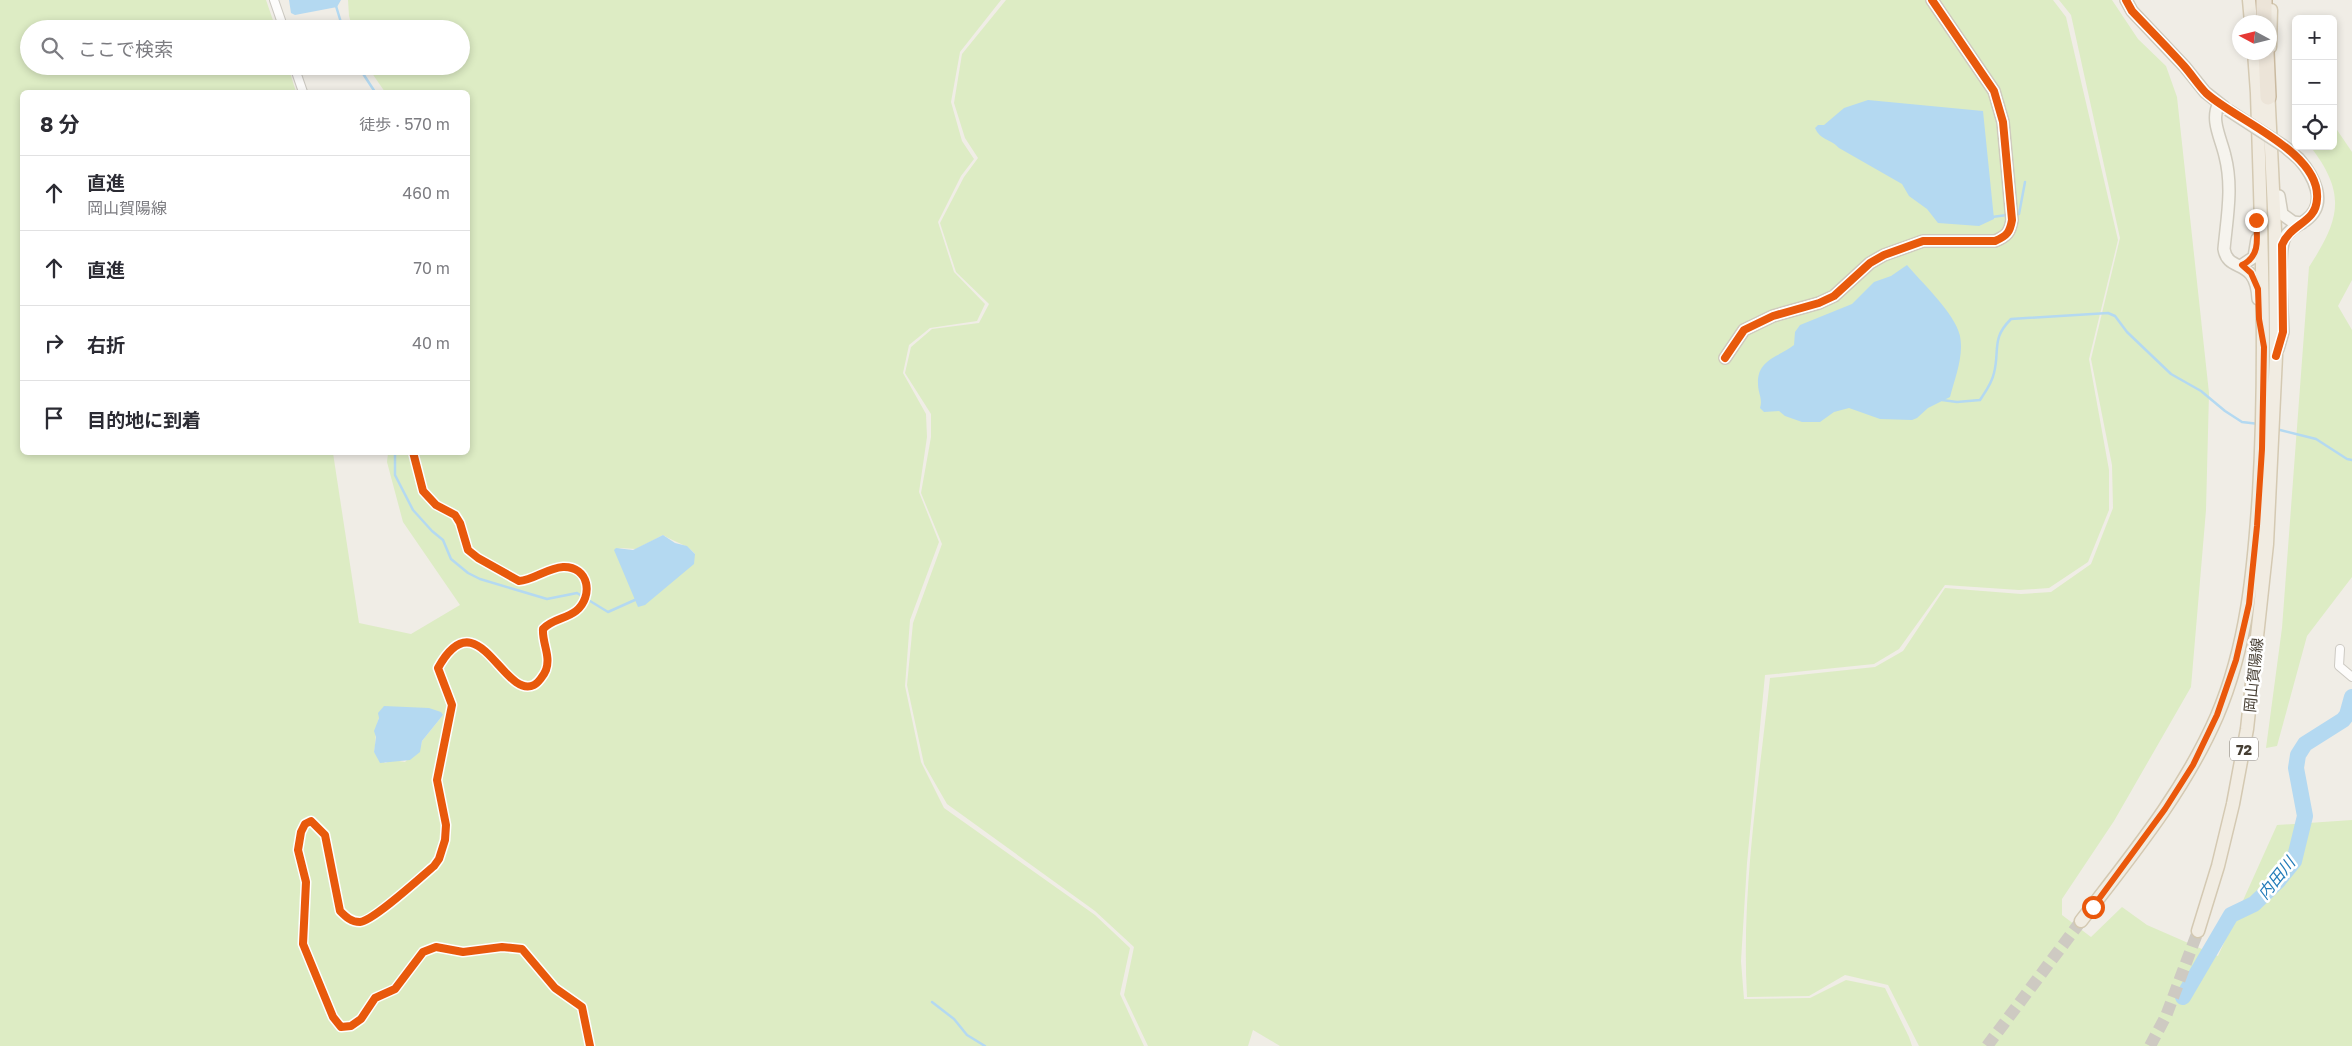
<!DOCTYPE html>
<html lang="ja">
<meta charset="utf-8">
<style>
body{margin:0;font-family:"Golos Text","Noto Sans JP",sans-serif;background:#f7f7f7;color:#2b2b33}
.controls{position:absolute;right:15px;top:15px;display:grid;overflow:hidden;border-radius:8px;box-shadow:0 2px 8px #0003}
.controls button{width:45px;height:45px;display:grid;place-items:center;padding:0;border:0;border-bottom:1px solid #e1e1e2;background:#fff;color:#2b2b33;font:25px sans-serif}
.compass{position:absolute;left:2232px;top:15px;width:45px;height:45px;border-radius:50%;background:#fff;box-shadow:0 2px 8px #0003;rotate:277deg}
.stop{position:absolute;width:15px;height:15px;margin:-11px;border:4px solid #ea580c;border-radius:50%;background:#fff}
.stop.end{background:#ea580c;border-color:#fff;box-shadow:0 1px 5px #0008}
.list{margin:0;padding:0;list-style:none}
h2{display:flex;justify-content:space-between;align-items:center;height:65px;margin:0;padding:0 20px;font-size:21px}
h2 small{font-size:16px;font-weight:400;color:#7c7c81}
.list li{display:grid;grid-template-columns:32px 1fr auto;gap:15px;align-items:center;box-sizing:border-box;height:75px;padding:0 20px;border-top:1px solid #e1e1e2}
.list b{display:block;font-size:19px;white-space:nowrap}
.list p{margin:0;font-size:16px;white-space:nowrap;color:#7c7c81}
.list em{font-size:16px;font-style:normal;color:#7c7c81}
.icon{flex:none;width:28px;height:28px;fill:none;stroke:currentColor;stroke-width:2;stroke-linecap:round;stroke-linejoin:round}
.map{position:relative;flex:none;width:2352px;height:1046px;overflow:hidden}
.search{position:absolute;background:#fff;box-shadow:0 2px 8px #0003;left:20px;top:20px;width:450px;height:55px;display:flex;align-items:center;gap:12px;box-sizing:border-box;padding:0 18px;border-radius:28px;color:#7c7c81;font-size:19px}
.panel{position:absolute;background:#fff;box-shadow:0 2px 8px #0003;left:20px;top:90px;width:450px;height:365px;border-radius:8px}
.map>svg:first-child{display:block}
.green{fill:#ddecc4;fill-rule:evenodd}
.water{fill:#b4d9f1}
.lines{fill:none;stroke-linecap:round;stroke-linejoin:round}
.stream{stroke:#b4d9f1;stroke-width:2.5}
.river{stroke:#b4d9f1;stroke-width:16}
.primary-tunnel{stroke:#cecac2;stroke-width:12;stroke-dasharray:12 6;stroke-linecap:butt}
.street-casing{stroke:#ccc9c2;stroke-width:10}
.secondary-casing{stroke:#cfcabd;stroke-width:14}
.primary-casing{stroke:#d4c9b2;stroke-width:15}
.highway-casing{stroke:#cabaa0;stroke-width:18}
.street{stroke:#fdfcfb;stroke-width:8}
.secondary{stroke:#f6f4ee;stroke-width:11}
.primary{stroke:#f1ece2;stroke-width:12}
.highway{stroke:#ece4d8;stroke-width:15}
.secondary-bridge-casing{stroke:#cfcabd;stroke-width:14;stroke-linecap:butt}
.secondary-bridge{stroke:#f6f4ee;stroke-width:11}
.cycleway-casing{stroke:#fff;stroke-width:11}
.cycleway{stroke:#e8590c;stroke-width:8}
.route{stroke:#ea580c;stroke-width:6}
.labels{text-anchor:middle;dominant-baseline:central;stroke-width:5;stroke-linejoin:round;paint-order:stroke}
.shield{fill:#fff;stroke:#7e7870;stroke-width:1}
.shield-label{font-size:14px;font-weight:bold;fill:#463e33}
.street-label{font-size:15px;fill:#463e33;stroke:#fff}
.water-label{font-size:16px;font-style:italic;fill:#247cb9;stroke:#fff}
</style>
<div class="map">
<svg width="2352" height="1046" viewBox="0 0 2352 1046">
<rect width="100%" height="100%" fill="#f0ede6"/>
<path class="green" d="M0 0H266L276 29H29V66H288L296 92H22V452L333 453 359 623 411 634 460 605 403 522 387 462 388 453 468 452V92H385L367 66H461V29H353L349 16 348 0H1001L960 52 951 102 962 141 974 159 961 176 938 222 954 272 985 304 977 321 930 328 909 345 903 373 926 414 927 437 919 492 939 542 910 620 905 686 921 762 944 808 1095 915 1130 948 1120 994 1144 1046H0ZM663 535C674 542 687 544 695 554L615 550 621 548 636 549ZM443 715 422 741 421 746 405 762 393 760 385 763 374 752C377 738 374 731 379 718Z
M1006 0H2053L2066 17 2118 240 2089 359 2109 470V510L2088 562 2049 588 2019 590 1945 585 1899 649 1874 664 1765 675 1747 863 1741 961 1744 999 1810 998 1846 980 1885 988 1909 1037 1912 1046H1280L1253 1030 1248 1046H1148L1124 995 1134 947 1095 911 947 804 924 764 907 685 913 623 942 544 921 493 931 437V414L905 373 911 347 932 329 979 323 989 304 956 272 940 223 964 177 978 158 965 138 954 103 962 54Z
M2059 0H2112L2138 39 2166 66 2177 97 2209 393 2206 510 2191 687 2114 821 2062 899V915L2091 937 2122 907 2147 925 2218 956 2277 825 2352 820V1046H1919L1888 985 1845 975 1809 996 1747 997C1741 891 1759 783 1770 678L1875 667 1903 651 1945 588 2021 594 2051 592 2091 564 2113 508 2112 465 2091 359 2120 238 2071 15Z
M2333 124 2352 152V280L2338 306 2352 330V577L2307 636 2277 746 2266 748 2282 628 2309 267C2340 219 2347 194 2310 146H2333Z"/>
<path class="water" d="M289 0H341L337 7 295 15 291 13Z
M1868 100 1983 111 1994 219 1979 226 1938 223 1927 209 1909 196 1902 184 1839 148C1831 139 1820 140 1815 128L1818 125H1824L1844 108Z
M1907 265C1922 283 1955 313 1960 336 1964 356 1955 378 1950 397L1928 408 1917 418 1912 420 1880 419 1849 408 1834 412 1820 422H1802L1785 416 1779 411 1764 412 1760 408C1763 399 1758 393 1758 384 1757 359 1779 357 1794 345L1795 332 1800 325 1852 304 1874 282 1891 276Z
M663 535 675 543 687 546 695 554 694 564 645 605 638 607 614 550 616 548 633 550Z
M384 706 429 708 441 712 443 715 422 741 420 752 410 760 380 763 374 752 376 737 374 731 379 718 378 713Z"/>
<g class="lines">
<path class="stream" d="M336 6 343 29
M358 66 375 92
M2018 214H2019L2025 182
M1992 217 2007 215
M1942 400 1957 402 1980 400C1986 391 1992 383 1994 373 2000 349 1991 339 2011 319L2108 313 2115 316 2127 332 2171 374 2201 391 2225 411 2242 422 2259 424
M2276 429 2316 439 2347 459 2352 460
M395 452V475L413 510 432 531 443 540 451 559 468 573 480 579 547 599 577 593 608 612 637 599
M932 1002 954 1019 967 1035 985 1046"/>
<path class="river" d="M2183 997 2231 915 2254 904 2278 881 2294 861 2305 816 2296 768 2298 755 2305 744 2343 720 2347 715 2352 697"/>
<path class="primary-tunnel" d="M1987 1046 2081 921
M2150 1046 2166 1016 2198 931"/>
<g class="street-casing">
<path id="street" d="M274 0 284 29
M294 66 303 92
M413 452 423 491 436 505 455 515 460 523 468 550 478 558 519 581C534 580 547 568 563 567 589 566 594 596 576 611 566 619 552 619 543 629 542 643 551 656 546 670 544 675 538 683 534 685 503 700 478 596 438 668L452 705 437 780 446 825 445 840 439 859 434 866C421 877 373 921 360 922 351 922 346 917 340 911L325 835 311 821 305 824 301 832 298 850 306 882 303 944 333 1017 341 1027 351 1026 361 1019 375 998 395 989 423 952 436 947 463 952 502 947 522 949 555 988 582 1007 590 1046
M2340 649 2339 666 2352 677"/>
</g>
<g class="secondary-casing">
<path id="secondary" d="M2126 0 2132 11 2185 67 2205 92 2224 107
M2219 103C2210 120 2221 138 2225 156 2233 187 2227 217 2224 249 2228 274 2256 256 2258 299
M2279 196 2282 214 2293 222 2302 223
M2242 265 2254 257 2257 239
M2281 267C2281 257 2281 245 2285 237 2290 228 2299 225 2306 220 2329 203 2313 175 2299 159
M2278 349 2283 332 2281 288
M1725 358 1744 330 1773 316 1819 303 1834 296 1870 263 1884 255 1923 241H1995C2007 236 2010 232 2012 220L2003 122 1994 91 1932 0"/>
</g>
<g class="primary-casing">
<path id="primary" d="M2249 0 2251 22
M2270 47 2271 10
M2081 921C2131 856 2184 792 2217 716 2247 646 2254 569 2259 493 2267 359 2261 226 2257 93L2254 52
M2198 931 2218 866 2233 804 2247 729 2267 544 2276 356 2275 230 2268 87"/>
</g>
<g class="highway-casing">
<path id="highway" d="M2264 0V22
M2266 52 2268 97"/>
</g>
<use href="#street" class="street"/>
<use href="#secondary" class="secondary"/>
<use href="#primary" class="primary"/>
<use href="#highway" class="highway"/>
<g class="secondary-bridge-casing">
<path id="secondary-bridge" d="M2228 110 2285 147 2299 159"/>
</g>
<use href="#secondary-bridge" class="secondary-bridge"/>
<g class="cycleway-casing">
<path id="cycleway" d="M2126 0 2132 11C2149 29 2167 47 2184 66 2192 75 2198 85 2206 93 2235 120 2321 152 2317 199 2316 223 2291 223 2282 245L2283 332 2276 356
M1725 358 1744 330 1773 316 1819 303 1834 296 1870 263 1884 255 1923 241H1995C2007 236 2010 232 2012 220L2003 122 1994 91 1932 0
M413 452 423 491 436 505 455 515 460 523 468 550 478 558 519 581C534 580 547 568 563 567 589 566 594 596 576 611 566 619 552 619 543 629 542 643 551 656 546 670 544 675 538 683 534 685 503 700 478 596 438 668L452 705 437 780 446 825 445 840 439 859 434 866C421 877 373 921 360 922 351 922 346 917 340 911L325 835 311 821 305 824 301 832 298 850 306 882 303 944 333 1017 341 1027 351 1026 361 1019 375 998 395 989 423 952 436 947 463 952 502 947 522 949 555 988 582 1007 590 1046"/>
</g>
<use href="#cycleway" class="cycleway"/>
</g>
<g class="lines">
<path class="route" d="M2093 907 2165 809 2193 765 2217 715 2236 660 2249 604 2257 526 2262 449 2264 347 2259 319 2258 289 2251 273 2242 265C2261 256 2257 237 2256 220"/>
</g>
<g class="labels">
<rect class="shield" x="2230" y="737.5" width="28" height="23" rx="4"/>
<g class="shield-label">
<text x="2244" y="749">72</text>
</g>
<g class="street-label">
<text transform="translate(2253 675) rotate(-84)">岡山賀陽線</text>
</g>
<g class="water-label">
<text transform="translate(2276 878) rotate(-51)">内田川</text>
</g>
</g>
</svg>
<div class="controls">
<button>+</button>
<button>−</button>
<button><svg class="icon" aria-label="locate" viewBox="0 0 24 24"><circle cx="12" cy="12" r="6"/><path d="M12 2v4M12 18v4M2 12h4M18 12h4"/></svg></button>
</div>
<svg class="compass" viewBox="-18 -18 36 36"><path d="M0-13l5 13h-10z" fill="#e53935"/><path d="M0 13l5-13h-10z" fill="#7c7c81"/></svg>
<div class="stop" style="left:2093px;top:907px"></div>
<div class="stop end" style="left:2256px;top:220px"></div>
<div class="search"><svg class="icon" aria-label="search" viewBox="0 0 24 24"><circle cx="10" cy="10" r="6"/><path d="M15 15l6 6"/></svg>ここで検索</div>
<section class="panel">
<h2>8 分<small>徒歩 · 570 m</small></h2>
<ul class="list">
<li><svg class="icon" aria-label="ahead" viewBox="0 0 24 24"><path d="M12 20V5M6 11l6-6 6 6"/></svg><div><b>直進</b><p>岡山賀陽線</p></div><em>460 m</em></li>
<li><svg class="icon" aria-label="ahead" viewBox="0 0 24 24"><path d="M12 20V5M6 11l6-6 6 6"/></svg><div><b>直進</b></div><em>70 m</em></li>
<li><svg class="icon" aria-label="right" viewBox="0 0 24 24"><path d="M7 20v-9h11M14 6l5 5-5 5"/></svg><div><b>右折</b></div><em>40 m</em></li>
<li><svg class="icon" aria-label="arrive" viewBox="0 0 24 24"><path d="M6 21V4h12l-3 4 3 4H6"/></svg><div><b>目的地に到着</b></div></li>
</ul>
</section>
</div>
